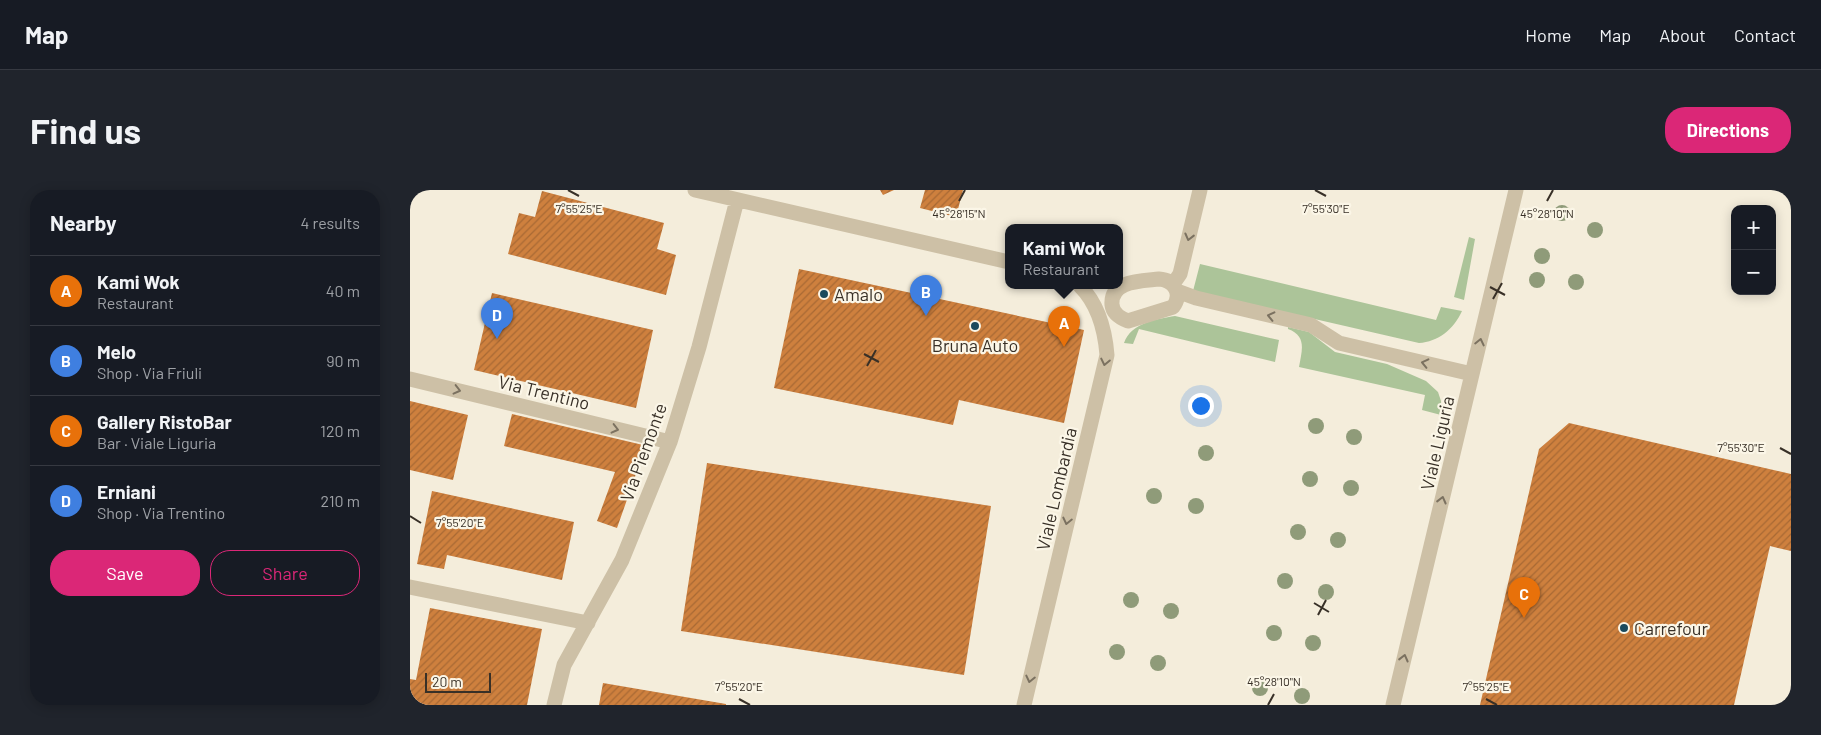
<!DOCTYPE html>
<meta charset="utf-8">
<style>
body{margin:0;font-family:Barlow,sans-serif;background:#20242c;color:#f1f3f6}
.controls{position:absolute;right:15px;top:15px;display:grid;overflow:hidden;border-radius:10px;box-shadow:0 2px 12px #0003}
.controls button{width:45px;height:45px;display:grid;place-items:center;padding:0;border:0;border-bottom:1px solid #363941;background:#171b24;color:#f1f3f6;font:25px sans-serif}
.scale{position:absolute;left:15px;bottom:12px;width:66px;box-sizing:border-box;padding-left:5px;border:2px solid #383027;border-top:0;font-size:14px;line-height:18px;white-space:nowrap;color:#383027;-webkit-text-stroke:4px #fbf6e7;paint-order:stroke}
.you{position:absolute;left:790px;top:215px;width:18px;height:18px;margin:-12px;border:4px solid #fff;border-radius:50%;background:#1a73e8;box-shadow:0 0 0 8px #1a73e833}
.badge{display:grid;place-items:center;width:32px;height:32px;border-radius:50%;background:#db2777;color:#fff;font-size:16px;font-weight:700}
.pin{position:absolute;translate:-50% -41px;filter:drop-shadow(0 1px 2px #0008)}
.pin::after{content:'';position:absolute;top:26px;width:18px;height:15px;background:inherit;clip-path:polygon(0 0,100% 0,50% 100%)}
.popup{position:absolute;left:595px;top:34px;width:118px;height:65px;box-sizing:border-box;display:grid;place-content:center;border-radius:10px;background:#171b24;filter:drop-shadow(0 1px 4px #0005);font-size:16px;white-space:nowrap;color:#9ea1a6}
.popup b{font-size:19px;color:#f1f3f6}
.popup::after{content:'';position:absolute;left:50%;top:100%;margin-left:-10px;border:10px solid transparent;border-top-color:#171b24}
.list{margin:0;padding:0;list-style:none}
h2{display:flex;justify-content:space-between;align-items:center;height:65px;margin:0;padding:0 20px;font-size:21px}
h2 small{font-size:16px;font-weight:400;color:#9ea1a6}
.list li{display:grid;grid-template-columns:32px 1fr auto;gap:15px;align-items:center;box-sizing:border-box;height:70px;padding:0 20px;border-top:1px solid #363941}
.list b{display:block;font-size:19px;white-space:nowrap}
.list p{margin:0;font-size:16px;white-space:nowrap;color:#9ea1a6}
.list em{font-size:16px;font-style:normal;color:#9ea1a6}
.actions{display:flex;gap:10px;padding:15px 20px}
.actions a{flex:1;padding:11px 0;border:1px solid #db2777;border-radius:20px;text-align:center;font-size:18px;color:#db2777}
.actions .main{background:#db2777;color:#fff}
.map{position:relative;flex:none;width:1381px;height:515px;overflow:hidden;border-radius:20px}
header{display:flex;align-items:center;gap:30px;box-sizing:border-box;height:70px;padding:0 25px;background:#171b24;border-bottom:1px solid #363941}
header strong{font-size:24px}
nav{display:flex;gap:28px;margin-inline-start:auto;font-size:18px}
.intro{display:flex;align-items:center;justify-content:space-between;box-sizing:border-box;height:120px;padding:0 30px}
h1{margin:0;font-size:35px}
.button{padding:12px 22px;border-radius:20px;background:#db2777;color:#fff;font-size:18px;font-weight:700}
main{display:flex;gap:30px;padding:0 30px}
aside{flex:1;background:#171b24;border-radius:20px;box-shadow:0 2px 12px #0003}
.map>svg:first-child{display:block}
.green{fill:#acc499}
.building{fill:url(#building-hatch)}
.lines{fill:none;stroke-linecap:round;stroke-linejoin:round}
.street{stroke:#cdc0a6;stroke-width:15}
.tree{fill:#8f9b79}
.oneway{stroke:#7b7160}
.ticks{fill:none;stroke:#383027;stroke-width:2}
.poi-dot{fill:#1a4a5d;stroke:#fbf6e7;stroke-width:2}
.labels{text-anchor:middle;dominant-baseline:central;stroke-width:4.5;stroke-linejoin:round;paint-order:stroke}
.poi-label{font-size:18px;fill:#383027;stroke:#fbf6e7;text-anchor:start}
.street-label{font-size:18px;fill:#383027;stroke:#fbf6e7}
.ticks-label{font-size:12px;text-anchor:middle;fill:#383027;stroke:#fbf6e7;stroke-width:4.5;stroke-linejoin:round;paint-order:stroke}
</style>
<header>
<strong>Map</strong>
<nav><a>Home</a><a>Map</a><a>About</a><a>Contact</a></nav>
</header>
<div class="intro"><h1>Find us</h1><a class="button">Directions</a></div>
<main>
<aside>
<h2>Nearby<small>4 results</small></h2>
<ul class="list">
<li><span class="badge" style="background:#e8710a">A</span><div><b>Kami Wok</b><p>Restaurant</p></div><em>40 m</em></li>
<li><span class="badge" style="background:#3f7fe0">B</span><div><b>Melo</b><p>Shop · Via Friuli</p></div><em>90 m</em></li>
<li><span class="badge" style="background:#e8710a">C</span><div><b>Gallery RistoBar</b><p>Bar · Viale Liguria</p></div><em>120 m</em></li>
<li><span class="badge" style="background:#3f7fe0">D</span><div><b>Erniani</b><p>Shop · Via Trentino</p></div><em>210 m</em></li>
</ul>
<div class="actions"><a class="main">Save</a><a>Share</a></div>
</aside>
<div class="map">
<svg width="1381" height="515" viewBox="0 0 1381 515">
<defs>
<pattern id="building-hatch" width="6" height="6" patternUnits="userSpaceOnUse" patternTransform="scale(1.25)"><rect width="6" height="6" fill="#ce803e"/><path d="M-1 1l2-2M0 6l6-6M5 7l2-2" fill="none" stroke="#a86934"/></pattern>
</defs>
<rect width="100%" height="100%" fill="#f4eddb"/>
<path class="green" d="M1059 47 1065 49 1054 110 1044 107Z
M790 74 1026 130 1031 117 1052 121C1044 139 1028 152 1009 153L783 101Z
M765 126 869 150 865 172 729 139 723 154 714 153C721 133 746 129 765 126Z
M878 137 899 142 925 162 977 174 1016 191 1028 202 1031 211V225L1012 220 1015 205 889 177C892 160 897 146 878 139Z"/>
<path class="building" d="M470 0H484L473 5Z
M515 0H553L546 27 510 18Z
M132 1 254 33 247 59 266 65 256 105 98 64 109 23 125 27Z
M389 79 674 140 654 233 549 210 543 235 364 198Z
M82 103 243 140 226 218 64 180Z
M0 211 58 225 43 290 0 280Z
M102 224 233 255 225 287 207 338 187 331 205 282 94 256Z
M1159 233 1381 284V361L1360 356 1324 515H1070L1129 259Z
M297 273 581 316 554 485 271 441Z
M22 301 164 332 152 390 37 365 34 379 7 374Z
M20 418 132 439 117 515H0V489L6 490Z
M193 493 316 514V515H189Z"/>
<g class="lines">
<path class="street" d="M285 0 599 72
M749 89C764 90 773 104 763 117L718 131C710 128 703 124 702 115 700 90 732 91 749 89Z
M763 94 770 84 790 0
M767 101 786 108 901 135 929 153 1062 184
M0 189 260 252
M0 397 178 433
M144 515 154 475 212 370 260 252 289 157 327 10
M614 515 697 165C695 140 688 114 670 96
M983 515 1106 0"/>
</g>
<g class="tree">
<circle cx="1152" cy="23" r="8"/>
<circle cx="1185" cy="40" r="8"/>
<circle cx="1132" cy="66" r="8"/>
<circle cx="1127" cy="90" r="8"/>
<circle cx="1166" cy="92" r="8"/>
<circle cx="906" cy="236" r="8"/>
<circle cx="944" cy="247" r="8"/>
<circle cx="796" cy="263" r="8"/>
<circle cx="900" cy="289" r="8"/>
<circle cx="941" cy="298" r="8"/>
<circle cx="744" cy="306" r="8"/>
<circle cx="786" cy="316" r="8"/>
<circle cx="888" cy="342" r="8"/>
<circle cx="928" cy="350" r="8"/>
<circle cx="875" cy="391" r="8"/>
<circle cx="916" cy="402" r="8"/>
<circle cx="721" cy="410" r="8"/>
<circle cx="761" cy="421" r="8"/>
<circle cx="864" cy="443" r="8"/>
<circle cx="903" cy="453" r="8"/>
<circle cx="707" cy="462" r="8"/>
<circle cx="748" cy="473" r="8"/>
<circle cx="850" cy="498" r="8"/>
<circle cx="892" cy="506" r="8"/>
</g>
<defs><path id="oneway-chevron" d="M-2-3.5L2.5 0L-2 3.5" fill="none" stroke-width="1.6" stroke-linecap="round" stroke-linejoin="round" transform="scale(1.25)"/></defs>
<g class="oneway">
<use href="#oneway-chevron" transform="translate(779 47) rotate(104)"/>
<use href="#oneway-chevron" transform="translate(861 126) rotate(-167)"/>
<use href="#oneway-chevron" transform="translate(1070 152) rotate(-77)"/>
<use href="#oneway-chevron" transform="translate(695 172) rotate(102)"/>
<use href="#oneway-chevron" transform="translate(1015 173) rotate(-167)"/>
<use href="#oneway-chevron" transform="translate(47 200) rotate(14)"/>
<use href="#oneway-chevron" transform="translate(205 239) rotate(14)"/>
<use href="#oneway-chevron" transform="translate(1032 310) rotate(-76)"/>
<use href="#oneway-chevron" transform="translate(657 331) rotate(103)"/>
<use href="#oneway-chevron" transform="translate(994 468) rotate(-76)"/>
<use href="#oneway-chevron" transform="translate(620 489) rotate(103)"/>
</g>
<path class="ticks" d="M158 0 169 6M905 0 916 6M549 11 555 0M1137 11 1143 0M1080 97 1095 105M1083 109 1092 93M454 164 469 172M457 176 466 160M1370 258 1381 264M0 326 11 333M904 413 919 422M908 425 916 410M329 509 340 515M1076 509 1087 515M858 515 864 504"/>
<g class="poi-dot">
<circle cx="414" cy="104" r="5"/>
<circle cx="565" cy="136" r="5"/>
<circle cx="1214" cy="438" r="5"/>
</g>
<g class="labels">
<g class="poi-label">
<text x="424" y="104">Amalo</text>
<text x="565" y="155" text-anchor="middle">Bruna Auto</text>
<text x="1224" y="438">Carrefour</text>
</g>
<g class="street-label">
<text transform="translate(134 202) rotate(14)">Via Trentino</text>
<text transform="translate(1027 253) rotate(-77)">Viale Liguria</text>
<text transform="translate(233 262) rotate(-70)">Via Piemonte</text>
<text transform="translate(646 299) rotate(-77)">Viale Lombardia</text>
</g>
</g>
<g class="ticks-label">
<text x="169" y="23">7°55'25"E</text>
<text x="916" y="23">7°55'30"E</text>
<text x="549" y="28">45°28'15"N</text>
<text x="1137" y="28">45°28'10"N</text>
<text x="1331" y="262">7°55'30"E</text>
<text x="50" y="337">7°55'20"E</text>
<text x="864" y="496">45°28'10"N</text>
<text x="329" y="501">7°55'20"E</text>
<text x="1076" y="501">7°55'25"E</text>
</g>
</svg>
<div class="controls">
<button>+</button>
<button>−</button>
</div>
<div class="scale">20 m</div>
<div class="you"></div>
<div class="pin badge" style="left:654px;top:157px;background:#e8710a">A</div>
<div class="popup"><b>Kami Wok</b>Restaurant</div>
<div class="pin badge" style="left:516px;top:126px;background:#3f7fe0">B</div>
<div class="pin badge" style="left:1114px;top:428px;background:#e8710a">C</div>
<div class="pin badge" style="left:87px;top:149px;background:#3f7fe0">D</div>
</div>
</main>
